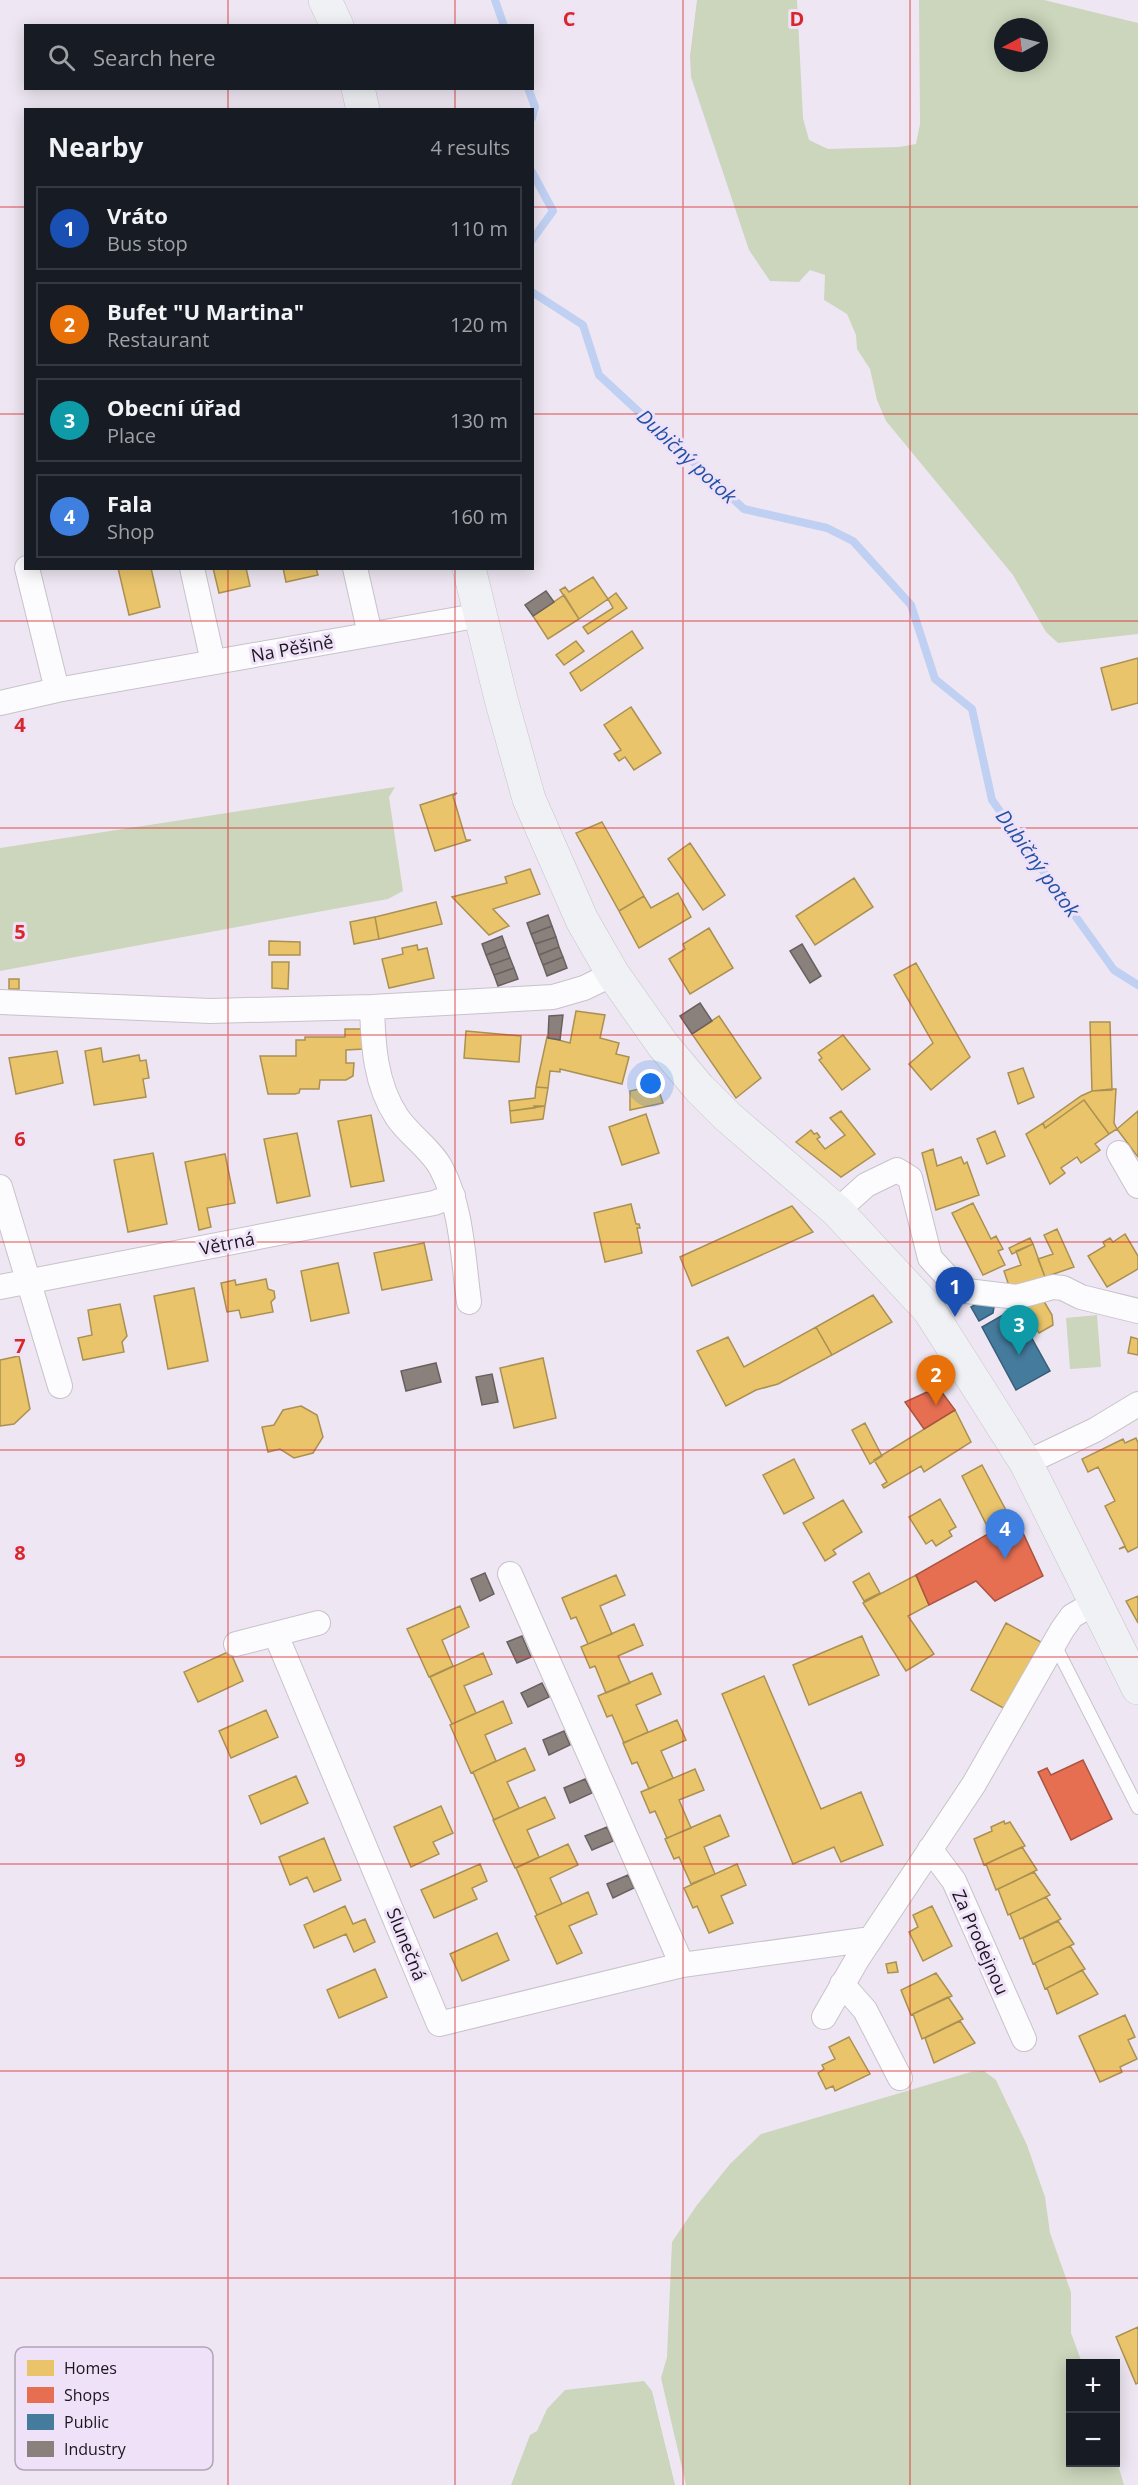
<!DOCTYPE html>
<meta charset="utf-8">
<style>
body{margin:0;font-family:"Open Sans",sans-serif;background:#242831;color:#f1f3f6}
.controls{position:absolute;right:18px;bottom:18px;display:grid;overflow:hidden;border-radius:0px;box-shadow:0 3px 15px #0003}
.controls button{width:54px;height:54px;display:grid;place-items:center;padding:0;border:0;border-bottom:2px solid #363941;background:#171b24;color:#f1f3f6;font:30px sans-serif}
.compass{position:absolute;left:994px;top:18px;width:54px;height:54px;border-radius:50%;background:#171b24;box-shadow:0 3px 15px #0003;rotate:263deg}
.you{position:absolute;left:651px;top:1084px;width:21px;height:21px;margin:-15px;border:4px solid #fff;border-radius:50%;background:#1a73e8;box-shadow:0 0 0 9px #1a73e833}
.badge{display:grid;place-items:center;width:39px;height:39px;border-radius:50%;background:#0b8043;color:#fff;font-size:20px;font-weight:700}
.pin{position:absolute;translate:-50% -50px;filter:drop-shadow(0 2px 3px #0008)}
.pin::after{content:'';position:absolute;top:32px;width:21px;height:18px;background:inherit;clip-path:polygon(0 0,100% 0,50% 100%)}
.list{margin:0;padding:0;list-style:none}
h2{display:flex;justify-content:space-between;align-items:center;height:78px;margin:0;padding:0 24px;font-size:26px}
h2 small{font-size:20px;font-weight:400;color:#9ea1a6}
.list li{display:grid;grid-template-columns:39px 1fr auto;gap:18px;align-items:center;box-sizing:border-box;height:84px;margin:0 12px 12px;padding:0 12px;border:2px solid #363941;border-radius:0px}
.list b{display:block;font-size:22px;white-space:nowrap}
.list p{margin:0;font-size:20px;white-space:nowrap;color:#9ea1a6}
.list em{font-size:20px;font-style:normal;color:#9ea1a6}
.icon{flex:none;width:33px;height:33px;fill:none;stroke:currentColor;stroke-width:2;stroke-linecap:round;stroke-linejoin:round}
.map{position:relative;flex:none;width:1138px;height:2485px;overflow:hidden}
.search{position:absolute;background:#171b24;box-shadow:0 3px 15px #0003;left:24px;top:24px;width:510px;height:66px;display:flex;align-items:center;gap:15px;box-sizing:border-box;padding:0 21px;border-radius:0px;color:#9ea1a6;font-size:22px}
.panel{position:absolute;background:#171b24;box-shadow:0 3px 15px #0003;left:24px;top:108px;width:510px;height:462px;border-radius:0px}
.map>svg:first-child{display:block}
.green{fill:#cbd6bc;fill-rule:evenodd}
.homes{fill:#e9c46a;stroke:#ab9053;stroke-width:1.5}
.shops{fill:#e76f51;stroke:#aa5442;stroke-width:1.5}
.public{fill:#457b9d;stroke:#385d77;stroke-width:1.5}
.industry{fill:#8a817c;stroke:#696160;stroke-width:1.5}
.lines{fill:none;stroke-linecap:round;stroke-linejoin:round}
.stream{stroke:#c0d0f2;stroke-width:8}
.service-casing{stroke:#c8c2cb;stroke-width:14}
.minor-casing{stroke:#c8c2cb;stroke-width:26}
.secondary-casing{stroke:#c8c2cb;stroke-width:34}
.service{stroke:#fcfbfd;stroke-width:12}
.minor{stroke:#fcfbfd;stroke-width:24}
.secondary{stroke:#eff1f4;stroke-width:33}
.grid{fill:none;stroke:#d62828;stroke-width:1.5;stroke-opacity:0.55}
.labels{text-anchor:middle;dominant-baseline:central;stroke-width:6;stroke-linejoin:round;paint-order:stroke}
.street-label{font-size:18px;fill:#1b161e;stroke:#efe2f8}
.water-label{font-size:20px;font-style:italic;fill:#2152a5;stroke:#efe2f8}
.key{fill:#efe2f8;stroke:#afa5b7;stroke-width:1.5}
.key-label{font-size:16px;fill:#1b161e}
.grid-label{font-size:20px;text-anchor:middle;font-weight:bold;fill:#d62828;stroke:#efe2f8;stroke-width:6;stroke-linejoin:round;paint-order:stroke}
</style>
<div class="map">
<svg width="1138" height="2485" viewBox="0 0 1138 2485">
<rect width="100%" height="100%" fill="#eee7f3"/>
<path class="green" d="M697 0H797L803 118 809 140 828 149 899 147 916 144 920 124 919 0H1044L1138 23V634L1058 643 1046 632 1013 575 886 421 877 400 870 369 857 349 856 335 847 314 824 300 825 275 810 270 799 282 770 281 749 250 691 77 690 56ZM1003 27H1039V63H1003Z
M395 787 389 797 403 891 388 899 0 971V848Z
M1097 1315 1101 1367 1070 1369 1066 1318Z
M984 2071 996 2080 1027 2145 1045 2197 1050 2233 1071 2292V2333L1082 2363 1070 2364V2462H1116V2458L1124 2485H686L661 2378 667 2357 672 2242 697 2205 730 2164 761 2134 971 2072Z
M644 2381 652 2391 675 2485H511L530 2435 537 2431 547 2409 565 2390Z"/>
<path class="homes" d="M118 568H151L160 607 129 615Z
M213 568H246L250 586 219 593Z
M283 568H316L318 575 286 582Z
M593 577 608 599 579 619 560 590 565 587 569 592Z
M616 593 627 608 588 634 583 627 613 608 608 599Z
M564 595 579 619 548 639 533 616Z
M632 631 643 648 581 691 570 673Z
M576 641 584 651 564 665 556 655Z
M1138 658V703L1112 710 1101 668Z
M631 707 661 753 634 770 625 757 619 761 614 754 621 750 604 725Z
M457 793 453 796 466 840H471L435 851 420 805Z
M602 822 644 896 619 911 576 833Z
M690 843 725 895 703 910 668 859Z
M530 869 540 894 493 909 509 926 489 935 452 897 507 883 505 877Z
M854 878 873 907 815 945 796 916Z
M678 893 691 917 639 948 619 911 644 896 651 908Z
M436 902 442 924 379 939 375 917Z
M375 917 379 939 354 944 350 922Z
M709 928 733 968 690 994 669 959 685 949 683 944Z
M269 941 300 942V955H269Z
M417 945 418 950 427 948 434 978 389 988 382 959 403 954 402 948Z
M272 962H289L288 989 272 988Z
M916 963 970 1057 931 1090 909 1064 933 1043 894 975Z
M9 979H19V989H9Z
M576 1011 605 1015 600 1038 619 1043 616 1054 629 1057 622 1084 560 1069V1072L550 1071 548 1088 536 1087 547 1037 570 1043Z
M719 1016 761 1078 736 1098 692 1034Z
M1090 1022H1110L1112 1090 1092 1091Z
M345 1029H363L364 1049 346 1050V1063H354L353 1076 346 1080H320L319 1089H300L299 1093 295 1094H268L260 1056H296V1040H305V1037H345Z
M466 1031 521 1036 519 1062 464 1058Z
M843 1035 870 1069 842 1090 819 1060 822 1058 818 1053Z
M101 1048 103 1062 139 1055 140 1061 146 1060 149 1078 143 1079 146 1097 94 1105 85 1051Z
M57 1051 63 1083 16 1094 9 1058Z
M1023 1068 1034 1097 1018 1104 1008 1073Z
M657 1085 663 1103 630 1110V1091Z
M536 1087 548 1088 545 1106 510 1111 509 1101 535 1098Z
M1112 1089H1116L1114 1123 1117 1129 1109 1134 1084 1100 1045 1128 1043 1123 1081 1096 1092 1091Z
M1084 1100 1109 1134 1095 1144 1100 1150 1081 1163 1077 1157 1061 1168 1065 1173 1050 1184 1026 1134 1043 1123 1045 1128Z
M534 1106H545L543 1119 511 1123 510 1111 535 1108Z
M841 1111 875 1154 841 1177 796 1142 811 1130 814 1134 817 1133 820 1137 817 1139 825 1149 845 1135 830 1118Z
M1138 1111V1157L1117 1129Z
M646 1114 659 1153 622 1165 609 1127Z
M371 1115 384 1181 351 1187 338 1121Z
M995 1131 1005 1156 987 1164 977 1139Z
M297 1133 310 1196 277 1203 264 1139Z
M933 1149 937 1166 961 1157 964 1164 967 1162 979 1195 936 1210 922 1153Z
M153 1153 167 1224 128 1232 114 1160Z
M225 1154 235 1203 207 1208 211 1227 199 1230 185 1162Z
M973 1203 991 1239 996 1236 1003 1249 998 1251 1005 1265 983 1275 952 1213Z
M631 1204 636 1224H639L640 1228H637L642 1253 605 1262 594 1213Z
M792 1206 813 1232 692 1286 680 1257Z
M1057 1229 1074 1267 1045 1277 1038 1259 1053 1254 1044 1235Z
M1125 1234 1138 1256V1269L1107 1287 1088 1256 1105 1246 1103 1242 1110 1238 1113 1242Z
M1030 1238 1033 1244 1012 1254 1009 1248Z
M424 1243 432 1280 382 1290 374 1253Z
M1033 1244 1045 1277 1010 1289 1004 1271 1021 1265 1016 1251Z
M338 1263 349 1313 311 1321 301 1271Z
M266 1279 268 1289 274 1291 275 1298 271 1302 273 1312 241 1318 239 1310 227 1312 221 1283 235 1280 236 1285Z
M194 1288 208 1361 168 1369 154 1296Z
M873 1295 892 1322 832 1355 816 1327Z
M1042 1298 1052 1315 1053 1325 1039 1333 1025 1308Z
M120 1304 127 1336 122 1342 124 1352 83 1360 78 1338 92 1335 88 1310Z
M816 1327 832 1355 778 1384 756 1390 726 1406 697 1351 728 1337 744 1367Z
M1131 1337 1138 1339V1355L1128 1353Z
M19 1356 30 1409 14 1424 0 1426V1360Z
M543 1358 556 1418 514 1428 500 1368Z
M301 1406 317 1415 323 1437 313 1453 294 1458 280 1449 268 1452 262 1427 274 1425 283 1410Z
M955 1410 971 1442 924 1472 921 1466 884 1488 882 1485 887 1482 874 1460Z
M865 1423 882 1456 870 1464 852 1430Z
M1136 1438 1138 1443V1547L1128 1552 1125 1547 1119 1549 1125 1546 1105 1506 1115 1501 1098 1467 1088 1472 1082 1459 1123 1439 1125 1443Z
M794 1459 814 1498 784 1514 763 1475Z
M982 1465 1009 1516 987 1526 962 1476Z
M940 1499 956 1527 949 1531 952 1536 936 1546 932 1540 926 1544 909 1517Z
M843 1500 862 1532 833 1550 836 1554 825 1561 803 1523Z
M869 1573 880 1593 864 1601 853 1582Z
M616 1575 625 1595 600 1606 612 1634 588 1644 576 1617 571 1619 562 1598Z
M916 1575 929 1605 908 1616 934 1654 906 1671 863 1603Z
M1138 1596V1623L1126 1601Z
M460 1606 469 1627 442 1640 453 1666 429 1677 407 1629Z
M1006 1623 1041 1642 1005 1709 971 1690Z
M634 1624 643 1645 618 1656 630 1683 606 1693 595 1666 590 1668 581 1647Z
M862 1636 879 1675 809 1705 793 1665Z
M230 1651 243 1681 198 1702 184 1672Z
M483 1653 492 1674 464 1686 476 1713 452 1724 430 1677Z
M652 1673 661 1694 636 1705 648 1732 624 1743 612 1715 607 1717 598 1696Z
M764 1676 821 1809 861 1792 883 1845 841 1862 834 1847 793 1864 722 1694Z
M503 1701 512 1723 485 1735 496 1761 471 1773 450 1725Z
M266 1710 278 1737 231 1758 219 1731Z
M677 1720 686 1740 661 1751 673 1778 649 1789 637 1762 632 1764 623 1743Z
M525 1748 535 1770 507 1782 519 1808 494 1820 473 1772Z
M695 1769 704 1790 679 1800 691 1828 667 1838 655 1811 650 1813 641 1792Z
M296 1776 308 1803 261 1824 249 1796Z
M545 1797 555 1818 527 1830 539 1857 515 1868 493 1820Z
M441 1806 453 1833 433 1842 439 1854 411 1867 394 1827Z
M720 1815 729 1836 704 1847 715 1874 691 1884 679 1857 674 1859 665 1839Z
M1004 1821 1005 1824 1010 1822 1025 1846 984 1865 974 1839 992 1831 991 1827Z
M324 1838 341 1880 314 1892 307 1877 290 1885 279 1857Z
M568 1844 578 1865 550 1878 562 1904 537 1915 516 1868Z
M1022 1847 1037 1870 996 1890 986 1864Z
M480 1864 487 1881 472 1888 477 1899 434 1918 421 1890Z
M737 1864 746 1885 721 1896 733 1923 709 1933 697 1906 693 1908 684 1888Z
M1034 1872 1050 1895 1008 1915 998 1889Z
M588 1892 597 1914 569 1926 582 1953 557 1964 535 1916Z
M1046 1897 1061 1919 1020 1939 1010 1914Z
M345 1906 353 1924 365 1919 375 1942 354 1952 346 1934 314 1948 304 1925Z
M932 1906 952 1946 923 1961 909 1932 918 1927 913 1915Z
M1058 1921 1074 1944 1033 1964 1023 1938Z
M497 1933 509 1960 462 1981 450 1954Z
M1070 1946 1085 1969 1045 1989 1035 1963Z
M896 1962 898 1972 888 1973 886 1964Z
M375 1969 387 1997 339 2018 327 1990Z
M1082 1970 1098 1994 1057 2014 1047 1988Z
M936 1973 952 1996 911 2015 901 1990Z
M948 1997 963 2019 922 2039 913 2014Z
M1125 2015 1135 2037 1128 2040 1137 2059 1120 2067 1122 2072 1100 2082 1079 2036Z
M960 2021 975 2043 934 2063 925 2038Z
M849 2037 870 2074 835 2091 833 2086 826 2089 818 2073 824 2069 822 2065 835 2059 829 2047Z
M1138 2327V2383L1136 2384 1116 2337Z"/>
<path class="shops" d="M938 1387 955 1410 924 1429 905 1402Z
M1016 1518 1043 1576 995 1601 976 1581 929 1605 916 1575Z
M1083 1760 1112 1819 1071 1840 1038 1772 1047 1768 1051 1775Z"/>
<path class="public" d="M985 1299 994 1307 993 1313 979 1321 971 1307Z
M1015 1308 1050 1371 1016 1390 982 1327Z"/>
<path class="industry" d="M546 591 554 602 533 616 525 605Z
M548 915 552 926 531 934 527 923Z
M552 926 556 937 535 944 531 934Z
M502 936 506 947 486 955 482 944Z
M556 937 559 947 539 955 535 944Z
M802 944 821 976 810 983 790 951Z
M506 947 510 958 490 965 486 955Z
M559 947 563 957 543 965 539 955Z
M563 957 567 968 547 976 543 965Z
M510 958 514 968 494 975 490 965Z
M514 968 518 979 498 986 494 975Z
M700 1003 712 1021 692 1034 680 1016Z
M563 1015 560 1040 548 1038 549 1016Z
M436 1363 441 1382 406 1391 401 1371Z
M492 1374 498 1402 482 1405 476 1377Z
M485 1573 494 1594 480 1601 471 1579Z
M522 1636 531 1657 517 1663 507 1642Z
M542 1683 549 1697 528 1707 521 1693Z
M564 1731 570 1745 549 1755 543 1740Z
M585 1779 592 1793 570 1803 564 1788Z
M607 1827 613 1841 592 1850 585 1836Z
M628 1875 634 1888 613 1898 607 1884Z"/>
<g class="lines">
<path class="stream" d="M495 0 504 26
M528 88 535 107 532 118
M532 172 553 211 532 240
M532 292 583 325 599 375 744 509 827 528 853 541 911 605 935 679 972 709 992 800 1114 970 1138 985"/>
<g class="service-casing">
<path id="service" d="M1054 1643 1138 1808"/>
</g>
<g class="minor-casing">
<path id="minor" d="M27 568 57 690
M192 568 213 662
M355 568 370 634
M0 703 57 690 481 615
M0 1002 210 1011 372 1007 553 997 584 988 613 974
M372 1007C373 1044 375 1084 397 1117 409 1135 431 1149 441 1168 462 1207 463 1259 469 1302
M1119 1153 1138 1186
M0 1187 60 1386
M837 1211 866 1185 897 1170 910 1178 930 1258 953 1283 967 1291 1017 1297 1053 1287 1063 1288 1081 1297 1138 1311
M0 1287 434 1203 453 1196
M1026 1463 1095 1430 1138 1404
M510 1574 682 1965
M276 1635 439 2024 682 1965 871 1939
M236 1644 318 1623
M930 1849 954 1881 1024 2039
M842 1984 865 2010 900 2078
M824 2017 858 1958 974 1784 1062 1630 1072 1616 1096 1602"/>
</g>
<g class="secondary-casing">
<path id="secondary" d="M325 0 337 26
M358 88 363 110
M469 568 501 699 529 799 582 920 613 974 663 1045 699 1088 728 1117 837 1211 929 1310 1026 1463 1138 1688"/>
</g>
<use href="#service" class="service"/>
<use href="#minor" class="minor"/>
<use href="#secondary" class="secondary"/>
</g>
<path class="grid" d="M228 0V26M455 0V26M683 0V2485M910 0V2485M228 88V110M455 88V110M0 207H26M532 207H1138M0 414H26M532 414H1138M228 568V2485M455 568V2485M0 621H1138M0 828H1138M0 1035H1138M0 1242H1138M0 1450H1138M0 1657H1138M0 1864H1138M0 2071H1138M0 2278H1138"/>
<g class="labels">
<g class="street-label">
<text transform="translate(292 648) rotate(-10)">Na Pěšině</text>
<text transform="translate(227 1243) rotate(-11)">Větrná</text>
<text transform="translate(981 1942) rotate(66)">Za Prodejnou</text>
<text transform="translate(407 1944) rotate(68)">Slunečná</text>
</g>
<g class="water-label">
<text transform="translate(687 456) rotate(43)">Dubičný potok</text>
<text transform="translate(1038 863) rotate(54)">Dubičný potok</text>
</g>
</g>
<rect x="15" y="2347" width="198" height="123" rx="9" class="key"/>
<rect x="27" y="2360" width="27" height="16" fill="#e9c46a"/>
<rect x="27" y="2387" width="27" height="16" fill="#e76f51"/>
<rect x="27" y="2414" width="27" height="16" fill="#457b9d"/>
<rect x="27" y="2441" width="27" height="16" fill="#8a817c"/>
<g class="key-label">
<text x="64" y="2374">Homes</text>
<text x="64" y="2401">Shops</text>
<text x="64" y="2428">Public</text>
<text x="64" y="2455">Industry</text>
</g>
<g class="grid-label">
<text x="569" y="26">C</text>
<text x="797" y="26">D</text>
<text x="20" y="732">4</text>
<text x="20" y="939">5</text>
<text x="20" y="1146">6</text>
<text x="20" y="1353">7</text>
<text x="20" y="1560">8</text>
<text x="20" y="1767">9</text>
</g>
</svg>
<div class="controls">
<button>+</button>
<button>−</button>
</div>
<svg class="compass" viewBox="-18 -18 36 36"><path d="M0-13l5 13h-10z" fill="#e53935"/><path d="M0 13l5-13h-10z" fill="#9ea1a6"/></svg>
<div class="you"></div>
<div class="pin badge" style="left:955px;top:1317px;background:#1a4fb4">1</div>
<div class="pin badge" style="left:936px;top:1405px;background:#e8710a">2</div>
<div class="pin badge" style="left:1019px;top:1355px;background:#0f9aa8">3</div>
<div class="pin badge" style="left:1005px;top:1559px;background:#3f7fe0">4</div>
<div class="search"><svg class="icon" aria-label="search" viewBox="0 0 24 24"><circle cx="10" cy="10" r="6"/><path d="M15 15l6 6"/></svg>Search here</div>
<section class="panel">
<h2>Nearby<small>4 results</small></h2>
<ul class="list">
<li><span class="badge" style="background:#1a4fb4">1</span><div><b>Vráto</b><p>Bus stop</p></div><em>110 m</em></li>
<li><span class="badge" style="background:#e8710a">2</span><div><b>Bufet &quot;U Martina&quot;</b><p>Restaurant</p></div><em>120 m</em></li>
<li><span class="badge" style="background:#0f9aa8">3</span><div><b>Obecní úřad</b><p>Place</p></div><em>130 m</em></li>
<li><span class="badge" style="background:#3f7fe0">4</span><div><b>Fala</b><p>Shop</p></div><em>160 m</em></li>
</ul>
</section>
</div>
